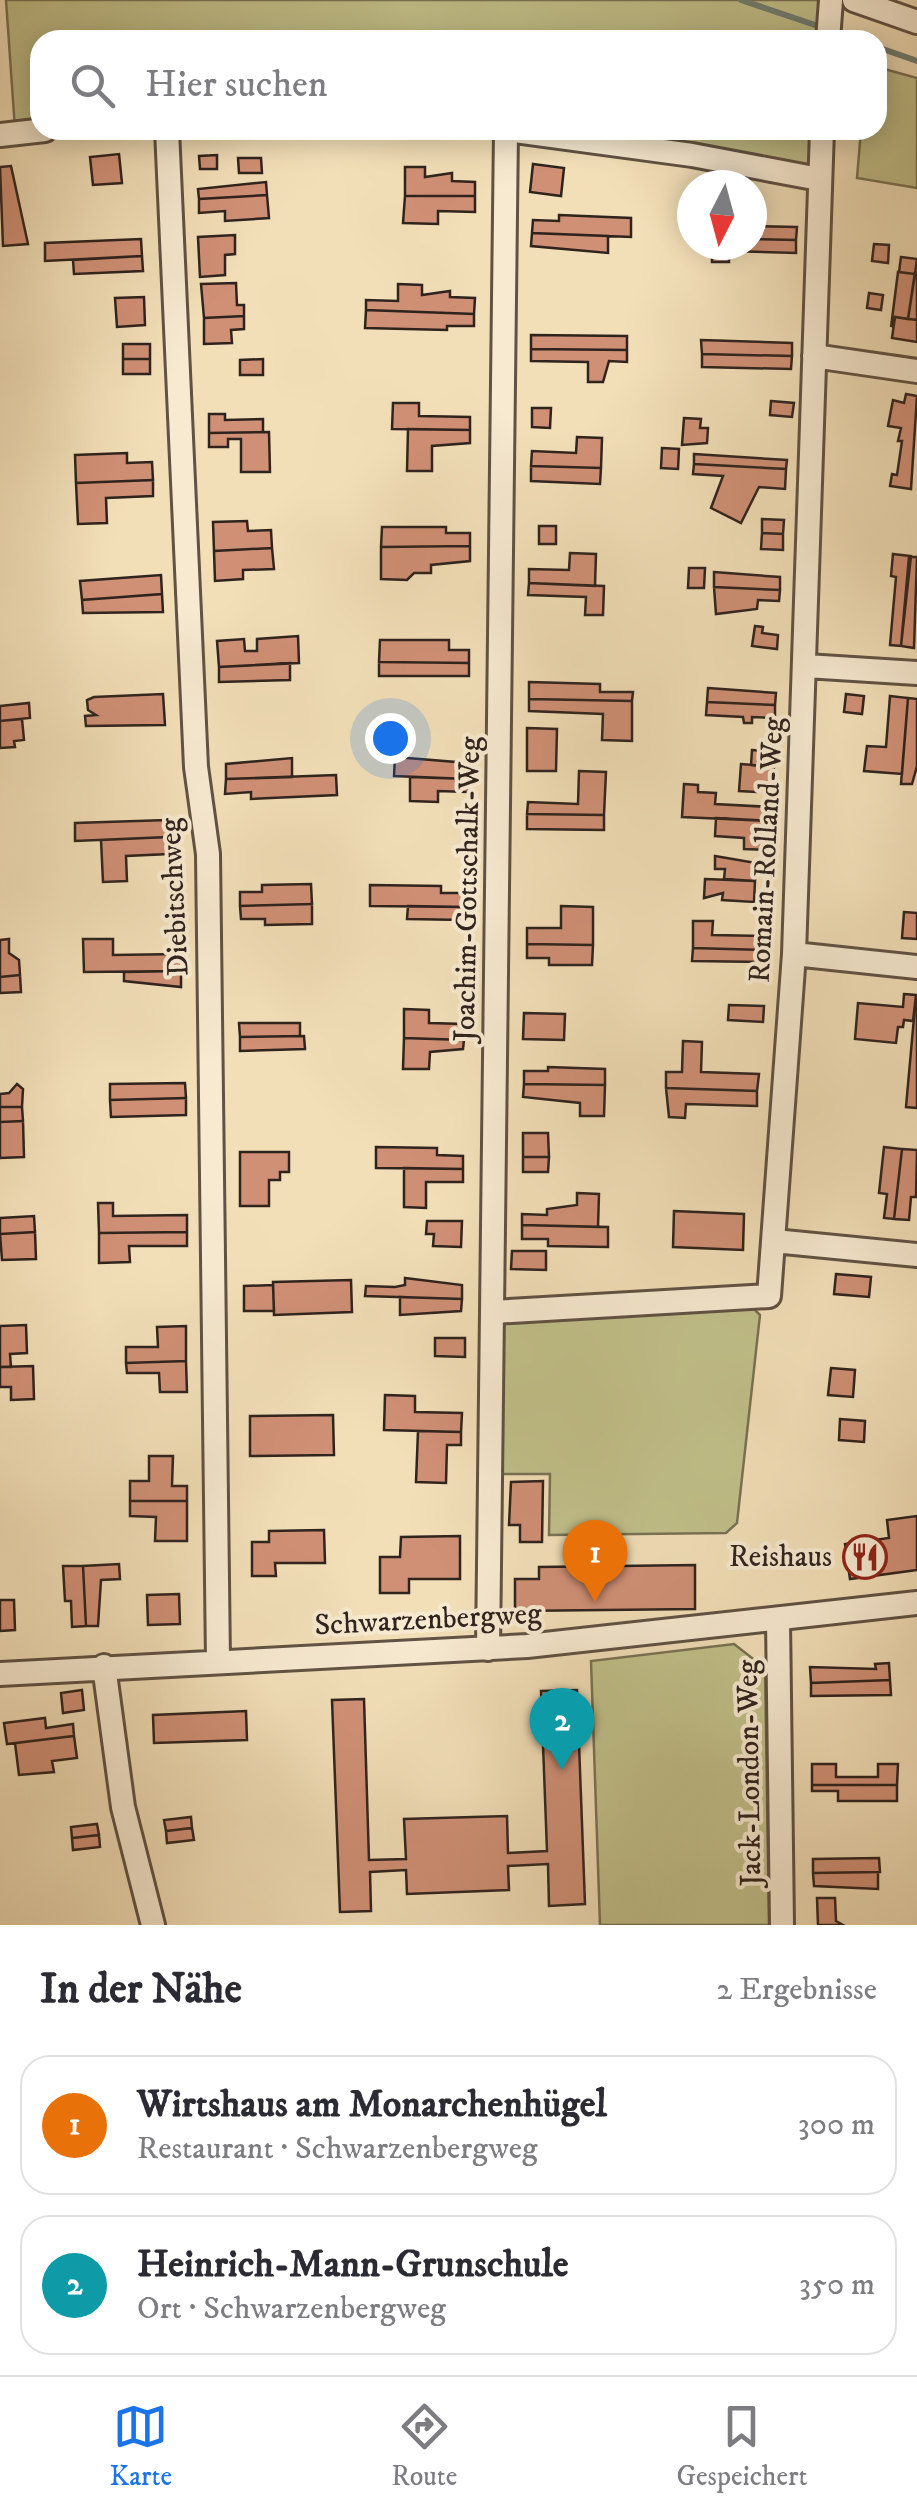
<!DOCTYPE html>
<html lang="de">
<meta charset="utf-8">
<style>
body{margin:0;font-family:"IM FELL DW Pica",serif;background:#f2f2f3;color:#2b2b33}
.compass{position:absolute;left:677px;top:170px;width:90px;height:90px;border-radius:50%;background:#fff;box-shadow:0 5px 25px #0003;rotate:186deg}
.you{position:absolute;left:390px;top:738px;width:35px;height:35px;margin:-25px;border:8px solid #fff;border-radius:50%;background:#1a73e8;box-shadow:0 0 0 15px #1a73e833}
.badge{display:grid;place-items:center;width:65px;height:65px;border-radius:50%;background:#1a73e8;color:#fff;font-size:32px;font-weight:700}
.pin{position:absolute;translate:-50% -82px;filter:drop-shadow(0 2px 5px #0008)}
.pin::after{content:'';position:absolute;top:52px;width:35px;height:30px;background:inherit;clip-path:polygon(0 0,100% 0,50% 100%)}
.list{margin:0;padding:0;list-style:none}
h2{display:flex;justify-content:space-between;align-items:center;height:130px;margin:0;padding:0 40px;font-size:42px}
h2 small{font-size:32px;font-weight:400;color:#7c7c81}
.list li{display:grid;grid-template-columns:65px 1fr auto;gap:30px;align-items:center;box-sizing:border-box;height:140px;margin:0 20px 20px;padding:0 20px;border:2px solid #e1e1e2;border-radius:30px}
.list b{display:block;font-size:38px;white-space:nowrap}
.list p{margin:0;font-size:32px;white-space:nowrap;color:#7c7c81}
.list em{font-size:32px;font-style:normal;color:#7c7c81}
.icon{flex:none;width:55px;height:55px;fill:none;stroke:currentColor;stroke-width:2;stroke-linecap:round;stroke-linejoin:round}
.map{position:relative;flex:none;width:917px;height:1925px;overflow:hidden}
.search{position:absolute;background:#fff;box-shadow:0 5px 25px #0003;left:30px;right:30px;top:30px;height:110px;display:flex;align-items:center;gap:25px;box-sizing:border-box;padding:0 35px;border-radius:30px;color:#7c7c81;font-size:38px}
.sheet{height:450px;background:#fff}
nav{display:flex;justify-content:space-around;align-items:center;box-sizing:border-box;height:140px;border-top:2px solid #e1e1e2;background:#fff;font-size:28px;color:#7c7c81}
nav a{display:grid;justify-items:center;gap:5px}
nav .on{color:#1a73e8}
.map>svg:first-child{display:block}
.green{fill:#c1c08a;stroke:#787254;stroke-width:2.5}
.lines{fill:none;stroke-linecap:round;stroke-linejoin:round}
.stream{stroke:#707f73;stroke-width:6}
.building{fill:#d09076;stroke:#2f231e;stroke-width:2.5}
.minor-casing{stroke:#605244;stroke-width:28}
.minor{stroke:#f7ead1;stroke-width:22}
.labels{text-anchor:middle;dominant-baseline:central;stroke-width:8;stroke-linejoin:round;paint-order:stroke}
.street-label{font-size:30px;fill:#2f231e;stroke:#f7ead1}
.poi-label{font-size:30px;fill:#2f231e;stroke:#f7ead1;text-anchor:end}
</style>
<div class="map">
<svg width="917" height="1925" viewBox="0 0 917 1925">
<rect width="100%" height="100%" fill="#f2dfb8"/>
<filter id="stains"><feTurbulence type="fractalNoise" baseFrequency=".002" numOctaves="4"/><feColorMatrix values="0 0 0 0 .2 0 0 0 0 .09 0 0 0 0 .02 0 0 0 .5 -.17"/></filter>
<radialGradient id="worn" r=".72"><stop offset=".6" stop-color="#630" stop-opacity="0"/><stop offset="1" stop-color="#630" stop-opacity=".3"/></radialGradient>
<path class="green" d="M6 0H823L821 40H40V127L15 129Z
M877 67 917 78V188L857 178 861 130H877Z
M551 130H814L811 170Z
M750 1305 760 1315 737 1523 726 1533 549 1535 550 1474H502L501 1327 514 1319Z
M734 1644 765 1668 769 1925H600L591 1661Z"/>
<g class="lines">
<path class="stream" d="M741 0 818 26
M850 37 858 40
M877 47 917 61"/>
</g>
<path class="building" d="M119 154 122 183 93 185 90 157Z
M217 155V169H200L199 156Z
M238 158H261L262 173H239Z
M533 164 564 168 561 196 530 192Z
M11 166 28 244 3 246 0 167Z
M405 167H425V177L452 173V181L475 182V196H405Z
M266 182 267 195 199 199 198 189Z
M267 195 269 218 225 221V211L199 213V199Z
M405 196H475V212L438 211V224L403 223Z
M559 215 631 218V237L532 233 533 220 559 221Z
M752 226 797 227 796 240 752 239Z
M532 233 608 236V253L531 246Z
M235 235V254L225 255V275L200 277 198 237Z
M141 239 142 256 45 261V243Z
M752 239 796 240V253L729 251V262H712V245H752Z
M874 244 889 245 888 263 872 261Z
M142 256 143 271 74 274 73 260Z
M901 257 917 259 915 274 899 272Z
M898 272 915 274 908 319 895 317 891 327Z
M915 272H917V320L908 319Z
M236 283 237 305H244V316L204 318 201 284Z
M398 284 422 285V295L450 291V297L475 298 474 314 366 310V300L398 301Z
M869 293 883 295 881 310 867 308Z
M144 297 145 325 117 327 115 298Z
M366 310 474 314V326H447V330L365 328Z
M244 316V329L231 330 232 343 204 344V318Z
M895 317 917 320V342L892 338Z
M531 335 627 336V350L531 349Z
M701 340 792 343V356L702 354Z
M123 344H150V359H123Z
M531 349 627 350V362L609 361 603 382H588V362L531 361Z
M702 354 792 356 791 369 702 367Z
M123 359H150V374H123Z
M263 359V375H240V360Z
M906 394 917 396 911 489 890 486 892 474 897 475 902 441H898L901 428 888 426 893 400 904 403Z
M771 401 794 403 792 417 770 415Z
M393 403H419V416L470 417V430L392 429Z
M532 408H551L550 428 532 427Z
M209 414H225V420L263 419V432L209 433Z
M684 418 701 419 700 428H708L707 443 682 445Z
M408 429 470 430V443L432 446V471H407Z
M269 432 270 472H241V439H228V447H209V433Z
M577 437 602 438 601 468 531 466 532 451 576 453Z
M662 448 679 449 678 469 661 468Z
M127 453V463L152 462 153 480 76 483 75 455Z
M694 454 787 460 786 469 694 464Z
M694 464 786 469 785 489 759 487 741 523 711 508 723 476 693 474Z
M531 466 601 468 600 484 531 481Z
M153 480V496L106 498 107 523 78 524 76 483Z
M762 519 784 520 783 534 762 533Z
M247 521 248 531 271 530 272 548 214 551 213 522Z
M539 526H556V544H539Z
M382 527H446V533H470V546L381 547Z
M762 533 783 534V550L761 549Z
M470 546V561L431 565V573H414L407 580 381 579V547Z
M272 548 274 569 243 570V579L215 581 214 551Z
M570 553 596 554 595 586 529 583V569L569 570Z
M893 554 911 556 901 646 890 645 896 577 891 576Z
M909 557H917L914 648 901 646Z
M689 568H705L704 588H688Z
M714 572 780 577V590L714 587Z
M161 575 162 594 82 600 80 581Z
M529 583 604 586 603 615H585L586 597 528 595Z
M714 587 780 590 779 601 758 600 757 609 716 614Z
M162 594 163 612 83 613 82 600Z
M755 626 763 627 762 633 778 635 777 649 752 646Z
M298 636 299 663 219 667 217 641 244 639 245 651H257V639Z
M380 640H449V650H469V663L379 662Z
M379 662 469 663V676H379Z
M290 663V680L219 682V667Z
M529 682 600 684V692H633L632 701 529 699Z
M708 688 776 693 775 705 707 702Z
M163 694 165 725 86 726 85 716 96 715 88 710 87 700 94 697Z
M846 694 864 696 862 714 844 712Z
M890 696 908 698 902 774 864 771 867 746 886 747Z
M908 698 917 699V766L912 784H901Z
M529 699 632 701V741L602 740 603 714 529 711Z
M707 702 775 705V718L752 717V723H744L743 717 706 715Z
M29 703 30 718 0 721V706Z
M22 719 24 740 14 741 15 747 0 748V721Z
M527 728 557 729 556 771H527Z
M752 750 775 752 774 767 751 765Z
M395 757 468 763V779L394 776Z
M292 758V777L226 779V764Z
M741 764 774 767 772 785 757 783 756 792 739 791Z
M579 771 606 772 604 815 527 814 528 802 578 804Z
M336 775 337 795 251 799V792L225 794 226 779Z
M410 777 468 779V792L438 791V802L410 801Z
M684 784 698 785V792L716 793 715 804 771 807V821L682 817Z
M527 814 604 815V830L527 829Z
M716 818 771 821 770 850 744 849V838L715 836Z
M167 820 168 837 75 841V823Z
M168 837 169 854 126 856 127 881 103 882 101 840Z
M715 856 756 863 755 881 724 879 725 869H715Z
M705 879 755 881 754 902 722 900 723 893 704 898Z
M311 884 312 904 240 906V892H262V885Z
M370 885 441 886V893H465V907L370 906Z
M312 904V924L265 925V919H241L240 906Z
M408 906 465 907V920L407 919Z
M561 906 593 907V945L527 944V928H561Z
M904 912 917 913V939L902 938Z
M693 921H713L712 935 766 936V950L693 948Z
M9 939V953L19 960 20 975 0 977V940Z
M83 939H113V955L181 954V971L84 972Z
M527 944 593 945 592 965H549V958H527Z
M693 948 766 950V962L692 961Z
M181 971V987L124 981V972Z
M20 975 21 992 0 993V977Z
M904 994 916 995 913 1021 904 1020 903 1027H898L896 1043 855 1039 858 1003 903 1007Z
M916 995H917V1108L906 1107Z
M729 1005 764 1006 763 1022 728 1020Z
M404 1009 429 1010V1023L465 1024 464 1040 404 1038Z
M524 1013 565 1014 564 1040 523 1039Z
M239 1023H300V1036L240 1037Z
M304 1036 305 1049 240 1051V1037Z
M404 1038 464 1040 463 1049 430 1052 429 1069H403Z
M683 1041 702 1042 701 1072 759 1074 757 1091 666 1088V1072H682Z
M548 1067 605 1069V1085L524 1084V1071H548Z
M185 1083 186 1098 110 1100V1084Z
M17 1084 23 1089 22 1107H0V1094L9 1093Z
M524 1084 605 1085 604 1116H580V1103L523 1097Z
M666 1088 757 1091V1106L686 1104 685 1118 669 1117Z
M186 1098V1115L111 1117 110 1100Z
M0 1107H22L23 1121 0 1122Z
M23 1121 24 1157 0 1158V1122Z
M523 1133H548L549 1157H523Z
M376 1147 437 1148V1155L463 1156V1169L376 1168Z
M884 1147 902 1149 894 1219 884 1218 887 1194 879 1193Z
M902 1149 917 1150 916 1197H911L909 1220 894 1219Z
M240 1152H289V1172H280V1180H269V1206H240Z
M523 1157H549L548 1172H523Z
M404 1168 463 1169V1182H426V1208L404 1207Z
M577 1193 599 1194 598 1227 522 1225V1214L547 1215V1209L577 1205Z
M98 1203H113V1216L187 1215V1232L99 1233Z
M674 1211 744 1214 743 1250 673 1247Z
M34 1216 35 1232 0 1234V1218Z
M427 1221H462L461 1247 433 1246 434 1234H426Z
M522 1225 608 1227V1247L548 1246V1239H522Z
M35 1232 36 1259 2 1260 0 1234Z
M187 1232V1246H129L130 1262 99 1263V1233Z
M512 1251H546V1270L511 1269Z
M836 1274 871 1277 869 1297 834 1294Z
M405 1278 462 1285V1299L365 1296 366 1286 395 1287 405 1285Z
M351 1280 352 1312 274 1315 273 1282Z
M273 1285 274 1311H244V1286Z
M400 1297 462 1299 461 1311 400 1315Z
M26 1325 27 1353 10 1354 11 1367H0V1326Z
M186 1326V1361L126 1363V1347H158L157 1327Z
M435 1338H465V1357L435 1356Z
M186 1361 187 1392H160L159 1373H127L126 1363Z
M33 1366 34 1399 11 1400V1387H0V1367Z
M831 1368 855 1370 853 1397 828 1395Z
M385 1395 415 1396V1412L462 1413 461 1432 384 1430Z
M333 1415 334 1455 250 1456V1416Z
M840 1419 865 1421 864 1442 839 1440Z
M418 1431 461 1432V1445H447L446 1483 416 1482Z
M149 1456H173L172 1486H187V1501H130V1481H149Z
M543 1481 542 1542H520V1525H509L511 1482Z
M130 1501H187V1541H155L156 1517 130 1516Z
M917 1516V1570L850 1579 845 1544 889 1538 887 1520Z
M324 1530 325 1563H275L276 1576H252V1542H269V1531Z
M460 1536V1579H409V1593H380V1557H400L401 1537Z
M119 1564 120 1579 101 1580 98 1626H86L83 1566Z
M695 1565V1609L515 1611V1579H539V1567Z
M63 1566H83L86 1626 72 1627 71 1601H65Z
M179 1594 180 1624 148 1625 147 1595Z
M0 1600H14L15 1630 0 1631Z
M889 1663 890 1680 811 1683 810 1667 876 1669 875 1664Z
M890 1680 891 1695 811 1696V1683Z
M82 1690 84 1710 63 1713 61 1693Z
M577 1690 585 1904 549 1906 548 1864 508 1866 509 1890 407 1894 406 1870 370 1872 371 1911 340 1912 332 1700 364 1699 369 1860 406 1859 404 1819 507 1816 508 1853 547 1851 541 1691Z
M246 1711 247 1740 154 1743 153 1715Z
M45 1718 46 1728 73 1724 74 1736 7 1744 4 1723Z
M74 1736 77 1758 52 1761 54 1772 19 1775 15 1743Z
M812 1764H836V1777H878V1764H898L897 1785H812Z
M812 1785H897V1801H838V1791H812Z
M191 1817 192 1828 166 1831 164 1820Z
M97 1824 99 1835 72 1838 71 1827Z
M192 1828 194 1840 167 1843 166 1831Z
M99 1835 100 1847 73 1850 72 1838Z
M879 1858 880 1872 813 1873V1859Z
M878 1872V1889L814 1886 813 1873Z
M817 1898H835L836 1921 843 1925H818Z"/>
<g class="lines">
<g class="minor-casing">
<path id="minor" d="M854 0 917 22
M828 40 831 0
M167 130 196 767 208 854 218 1661
M507 130 692 155 819 179
M0 135 45 130
M814 356 917 371
M806 666 917 673
M794 954 917 967
M774 1241 917 1255
M493 1312 769 1296 794 954 822 130
M778 1620 782 1925
M488 1649 506 130
M104 1666 123 1807 153 1925
M0 1674 527 1646 917 1603"/>
</g>
<use href="#minor" class="minor"/>
</g>
<defs>
<g id="restaurant-ring" transform="scale(2.25)"><circle r="9.5" fill="#f7ead1" stroke="#8f2418" stroke-width="1.5"/><path d="M-5-6h1v4h1v-4h1v4h1v-4h1v5L-1.5 .5V6h-2V.5L-5-1ZM5-6V6H3V1.5H1.5Q1.5-4 5-6Z" fill="#8f2418"/></g>
</defs>
<g fill-rule="evenodd">
<use href="#restaurant-ring" x="865" y="1557"/>
</g>
<g class="labels">
<g class="street-label">
<text transform="translate(767 850) rotate(-87)">Romain-Rolland-Weg</text>
<text transform="translate(468 889) rotate(-89)">Joachim-Gottschalk-Weg</text>
<text transform="translate(175 897) rotate(-93)">Diebitschweg</text>
<text transform="translate(428 1620) rotate(-3)">Schwarzenbergweg</text>
<text transform="translate(750 1773) rotate(-91)">Jack-London-Weg</text>
</g>
<g class="poi-label">
<text x="832" y="1557">Reishaus</text>
</g>
</g>
<rect width="100%" height="100%" filter="url(#stains)"/>
<rect width="100%" height="100%" fill="url(#worn)"/>
</svg>
<svg class="compass" viewBox="-18 -18 36 36"><path d="M0-13l5 13h-10z" fill="#e53935"/><path d="M0 13l5-13h-10z" fill="#7c7c81"/></svg>
<div class="you"></div>
<div class="pin badge" style="left:595px;top:1602px;background:#e8710a">1</div>
<div class="pin badge" style="left:562px;top:1770px;background:#0f9aa8">2</div>
<div class="search"><svg class="icon" aria-label="search" viewBox="0 0 24 24"><circle cx="10" cy="10" r="6"/><path d="M15 15l6 6"/></svg>Hier suchen</div>
</div>
<section class="sheet">
<h2>In der Nähe<small>2 Ergebnisse</small></h2>
<ul class="list">
<li><span class="badge" style="background:#e8710a">1</span><div><b>Wirtshaus am Monarchenhügel</b><p>Restaurant · Schwarzenbergweg</p></div><em>300 m</em></li>
<li><span class="badge" style="background:#0f9aa8">2</span><div><b>Heinrich-Mann-Grunschule</b><p>Ort · Schwarzenbergweg</p></div><em>350 m</em></li>
</ul>
</section>
<nav>
<a class="on"><svg class="icon" aria-label="map" viewBox="0 0 24 24"><path d="M3 6l6-2 6 2 6-2v14l-6 2-6-2-6 2zM9 4v14M15 6v14"/></svg>Karte</a>
<a><svg class="icon" aria-label="directions" viewBox="0 0 24 24"><path d="M12 3l9 9-9 9-9-9zM9 14v-3h6M13 9l2 2-2 2"/></svg>Route</a>
<a><svg class="icon" aria-label="saved" viewBox="0 0 24 24"><path d="M7 4h10v16l-5-4-5 4z"/></svg>Gespeichert</a>
</nav>
